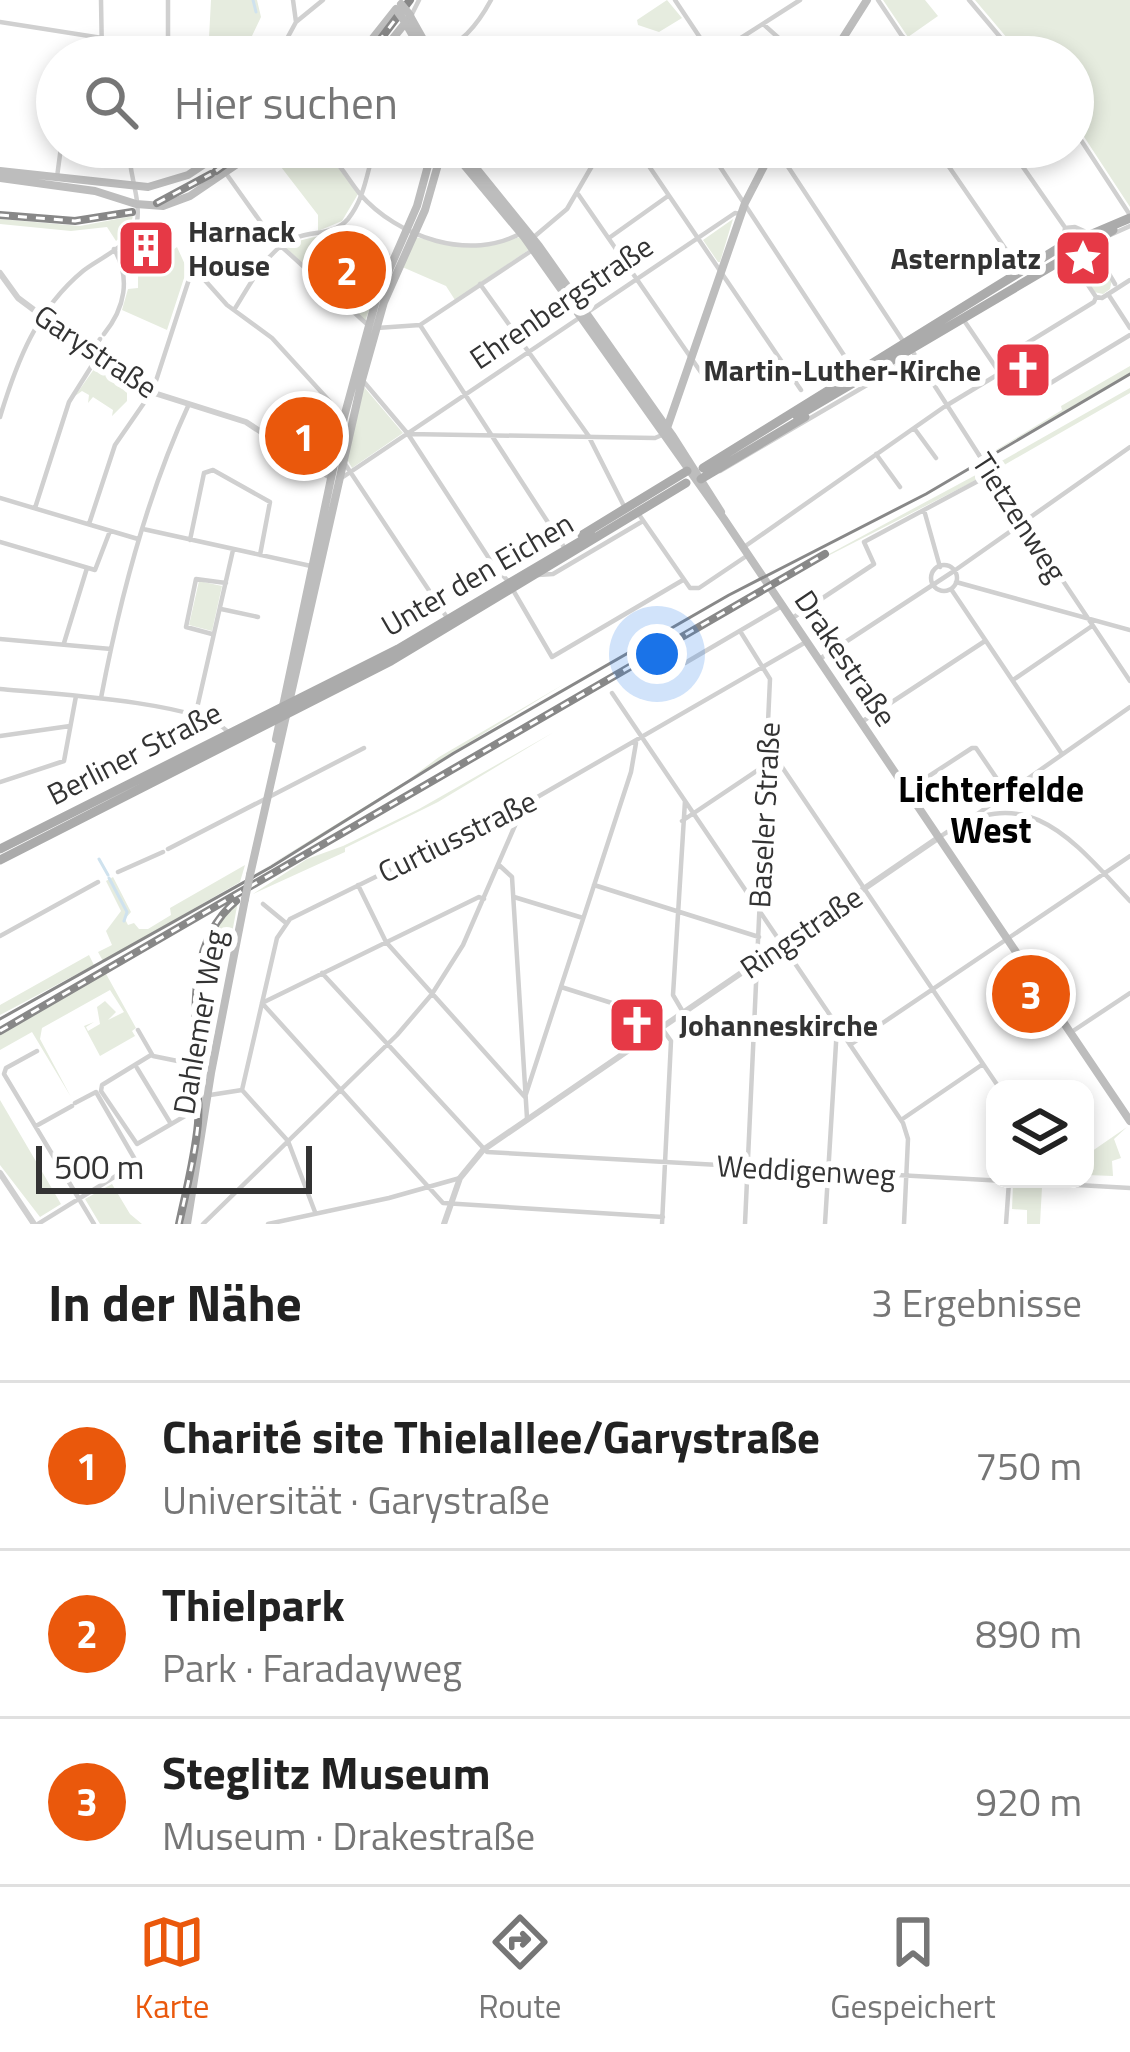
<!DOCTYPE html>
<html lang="de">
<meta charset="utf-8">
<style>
body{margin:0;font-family:"Titillium Web",sans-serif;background:#f2f2f2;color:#222}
.controls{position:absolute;right:36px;bottom:36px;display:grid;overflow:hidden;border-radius:24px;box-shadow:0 6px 18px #0003}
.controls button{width:108px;height:108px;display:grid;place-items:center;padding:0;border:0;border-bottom:3px solid #e0e0e0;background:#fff;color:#222;font:60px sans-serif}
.scale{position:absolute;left:36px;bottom:30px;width:276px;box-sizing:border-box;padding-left:12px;border:6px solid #333;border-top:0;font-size:33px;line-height:42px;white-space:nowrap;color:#333;-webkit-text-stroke:9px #fff;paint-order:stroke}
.you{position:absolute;left:657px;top:654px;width:42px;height:42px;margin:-30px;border:9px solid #fff;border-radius:50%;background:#1a73e8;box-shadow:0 0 0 18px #1a73e833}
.badge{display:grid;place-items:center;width:78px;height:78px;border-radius:50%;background:#ea580c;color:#fff;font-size:39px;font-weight:700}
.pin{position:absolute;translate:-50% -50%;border:6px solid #fff;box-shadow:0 3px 12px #0006}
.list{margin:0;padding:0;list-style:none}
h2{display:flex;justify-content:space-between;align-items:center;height:156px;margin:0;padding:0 48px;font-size:51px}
h2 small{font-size:39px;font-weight:400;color:#767676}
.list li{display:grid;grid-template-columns:78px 1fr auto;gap:36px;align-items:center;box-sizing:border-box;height:168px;padding:0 48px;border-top:3px solid #e0e0e0}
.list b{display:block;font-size:45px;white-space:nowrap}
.list p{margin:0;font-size:39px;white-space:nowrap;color:#767676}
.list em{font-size:39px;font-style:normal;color:#767676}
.icon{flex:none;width:66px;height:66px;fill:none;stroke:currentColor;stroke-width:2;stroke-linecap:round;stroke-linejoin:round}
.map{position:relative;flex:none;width:1130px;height:1224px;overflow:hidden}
.search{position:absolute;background:#fff;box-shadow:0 6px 18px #0003;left:36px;right:36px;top:36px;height:132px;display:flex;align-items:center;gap:30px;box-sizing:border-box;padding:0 42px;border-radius:66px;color:#767676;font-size:45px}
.sheet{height:660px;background:#fff}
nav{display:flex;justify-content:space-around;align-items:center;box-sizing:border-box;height:168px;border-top:3px solid #e0e0e0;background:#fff;font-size:33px;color:#767676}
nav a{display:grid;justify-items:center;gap:6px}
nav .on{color:#ea580c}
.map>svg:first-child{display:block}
.green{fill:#e6ecdf}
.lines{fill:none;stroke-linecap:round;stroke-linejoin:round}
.stream{stroke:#cfe2ee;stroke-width:3}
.minor{stroke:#d0d0d0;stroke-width:4.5}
.tertiary{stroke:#d0d0d0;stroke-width:6}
.secondary{stroke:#bdbdbd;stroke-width:8}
.primary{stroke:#ababab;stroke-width:9}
.tram{stroke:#888;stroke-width:3}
.rail-casing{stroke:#888;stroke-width:8}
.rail{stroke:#fff;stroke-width:3;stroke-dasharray:9;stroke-linecap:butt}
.minor-bridge{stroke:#d0d0d0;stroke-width:4.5}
.secondary-bridge{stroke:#bdbdbd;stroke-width:8}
.labels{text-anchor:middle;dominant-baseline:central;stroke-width:12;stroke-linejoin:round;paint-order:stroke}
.poi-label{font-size:30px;font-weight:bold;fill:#333;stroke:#fff;text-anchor:start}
.street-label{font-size:30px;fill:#333;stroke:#fff}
.quarter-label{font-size:36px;font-weight:bold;fill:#000;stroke:#fff}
</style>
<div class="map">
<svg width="1130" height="1224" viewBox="0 0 1130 1224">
<rect width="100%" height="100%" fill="#fff"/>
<path class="green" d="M211 0H257L261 17 242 57H208Z
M667 0 682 18 659 32 638 25 637 20Z
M883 0H925L938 16 908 37Z
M975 0H1130V207L1073 120V57H1023Z
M272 147C324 147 328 153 358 194L342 221 318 231V215L268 150Z
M133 216 129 230 116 241 107 227 71 231 0 224V219L80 226Z
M733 219 720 262H718L703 240Z
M347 225 390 254 365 321 285 247C305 235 328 239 347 225Z
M415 237C451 245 485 248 520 237L530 249 455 300 446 286 400 266Z
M177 247 187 269 167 330 122 310 128 289 138 288V275Z
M1094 251 1112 279 1110 289 1103 294 1094 292 1074 263Z
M99 362 137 389 134 394 127 391V401L112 416 113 410 93 397 88 403 89 395 82 391 75 396Z
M1130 366V373L985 457 983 453 996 450 1062 410 1061 406Z
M364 387 403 433 352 468 347 459Z
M1130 388V393L999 468 991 467Z
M985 470 984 476 777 582Z
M199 581 222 586 212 631 189 625Z
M564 684 257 873 392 792 439 757Z
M554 732 438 802 345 848V852L253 894 307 859 343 846 419 809Z
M245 865 240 882 103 961 98 952 112 945 106 931 121 911 106 881 113 877 131 912 125 919 128 925 134 923 139 929H148L171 915 170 908Z
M238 901 230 944 209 940 220 919Z
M89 955 94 965 0 1015V1005Z
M105 972 136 1028 132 1031 135 1036 100 1056 84 1026 94 1022 86 1027 88 1031 100 1024 97 1007 105 1001 116 1012 108 1020 124 1012 110 990 42 1028 40 1039 71 1097 32 1032 0 1050V1033Z
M0 1100 61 1204 40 1217 0 1165Z
M1127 1127 1114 1139 1121 1158 1112 1161 1113 1176 1088 1175 1090 1160 1085 1156Z
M112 1184 130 1214 142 1224H100L85 1199Z
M1013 1185 1042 1187 1040 1224H1027V1210L1012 1209Z"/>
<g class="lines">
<path class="stream" d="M253 0 256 12
M99 859 108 875
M109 878 127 912 124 921"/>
<path class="minor" d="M101 0 102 57
M168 0V57
M675 0 713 57
M878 0 902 36 924 57
M969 0 1017 57
M411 16 419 0
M0 22 102 38
M296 22 323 0
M763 24 800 57
M432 55C461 45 477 26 491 0
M277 57 296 22 293 0
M711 57 800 0
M1073 128 1130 215
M316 147C338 157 345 176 360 194 397 237 471 263 523 232
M636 147 801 390
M707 147 855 372
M775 147 903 341
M926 147 945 161 1020 270
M1009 147 1064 226
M942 158 959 147
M225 172 272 238 368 325
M57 177 61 147
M578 194 707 381
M535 236 567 209 603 147
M1108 236 1130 226
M609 238 668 196
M193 267 227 305 272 338 344 417
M480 284 588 435 625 508
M1108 294 1130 328
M1096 297 1062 246 1065 228 1075 227 1084 231 1115 284
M234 310C250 285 267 249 295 238 315 230 333 236 348 219 365 198 367 171 375 147
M963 319 997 369
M420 325 564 547
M377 328 420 325 534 249
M104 334C125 308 131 278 114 249
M911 349 979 455
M91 353 100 339
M997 375 1001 359 1094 302 1096 297 1102 298 1130 280
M997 375 1010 391 1034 393 1130 335
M364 382 408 434 494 566 508 581
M0 417C17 361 37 309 83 271 99 258 133 245 137 222 141 198 128 172 129 147
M914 428 936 458
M408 434 655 438 662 435
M876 454 900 487
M345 464 448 619
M720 471 896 368 898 360
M990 472 1130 681
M343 477 735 213 741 214
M0 498 138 539
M35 508 69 402 96 359
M924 510 940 567
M640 516 690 588H699L748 555
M89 524 115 445 153 390 193 267
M143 529 311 566
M190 540 204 473 213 470 270 502 260 555
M0 542 95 570 110 531
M744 547 944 407 997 375
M931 578a13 13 0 1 1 26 0a13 13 0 1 1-26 0Z
M538 575 553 574 643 521
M956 582 1130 630
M951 589 1062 754
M513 590 552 657 683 580
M221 609 258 617
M791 619 874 564 864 542 980 480
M740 631 770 679 745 1224
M212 634 186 627 196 579 226 583
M0 639 111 649
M64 643 87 568
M818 660 954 571 1130 447
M685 663 782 606
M1013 680 1092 626
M0 689C43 693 201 702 227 731
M612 693 903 1123 908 1139 904 1224
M101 698C120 598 146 497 189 404
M195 717 233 550
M860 723 985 641
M0 736 70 726
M767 755H773L782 767 1000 1089
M0 782 64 761 76 696
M906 791 972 748H976L1006 792
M973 817 1130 707
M682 821 767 764
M941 836C1028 778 1073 841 1130 901
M168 849 364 748
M499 865 512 877 527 1118
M118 872 163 852
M358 885 386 942 524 1096
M594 885 759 937
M514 897 583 918
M484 899 479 897 262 1003 443 1203 663 1217
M263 904 286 923
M0 936 98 882
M322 973 487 1152 1130 1188
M561 987 653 1016 671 1041 662 1224
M683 1012 673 995 685 801
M138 1030 153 1056 212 1068
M1070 1033 1130 993
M850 1045 1130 856
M37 1051 6 1068 4 1074 94 1224
M151 1055 102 1085 101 1091 137 1144 185 1116
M137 1068 171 1124
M242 1090 288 1141 315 1212
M210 1095 242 1090 277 938 290 919 534 799 806 642
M525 1097 631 772 636 743
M901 1120 983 1064
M36 1126 72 1106
M38 1224 137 1163 96 1092 75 1103
M203 1224 397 1035 432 994 463 945 523 807
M268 1224 389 1198 460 1178
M825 1224 837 1027
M1006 1224 1009 1182"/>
<path class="tertiary" d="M0 273 18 298 124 377 151 392 246 422 330 477
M0 1173 34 1224
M444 1224 460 1178 483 1150 938 838"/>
<path class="secondary" d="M410 16 433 57
M405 22 425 57
M358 57 396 9
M378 57 410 17
M831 57 867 0
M449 147 524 237 724 519 1130 1121
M459 147 539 246 672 435 721 512
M0 171 148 187 188 175 230 147
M0 178 95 191 136 204 163 206 190 196 262 147
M666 431 745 203 774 147
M276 739 344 417 376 300 417 206 433 147
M250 875 362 380 384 302 425 210 443 147
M187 1224 211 1073 245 899"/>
<path class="primary" d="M797 416 1113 230
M703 468 1057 249 1130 218
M701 479 805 417
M582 535 687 471
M0 849 398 649 591 535
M0 860 391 661 686 483"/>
<path class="tram" d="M0 1019 271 867 454 753 729 595 926 494 1130 374"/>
<g class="rail-casing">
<path id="rail" d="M367 57 410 0
M216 171 250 147
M157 203 211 174
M0 215 75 221 132 212
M0 1031 825 554
M179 1224C186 1191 195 1157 198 1123 203 1053 174 952 236 901"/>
</g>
<use href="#rail" class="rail"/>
<path class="minor-bridge" d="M979 455 990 472"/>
<path class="secondary-bridge" d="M401 4 410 15
M397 11 405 22
M245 899 250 875"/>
</g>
<defs>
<g id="building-square" transform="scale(3)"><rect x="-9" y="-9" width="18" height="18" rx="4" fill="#e63946" stroke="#fff"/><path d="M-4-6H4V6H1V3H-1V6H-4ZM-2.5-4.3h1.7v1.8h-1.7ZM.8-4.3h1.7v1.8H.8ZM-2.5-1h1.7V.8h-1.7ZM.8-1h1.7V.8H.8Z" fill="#fff"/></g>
<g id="sight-square" transform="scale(3)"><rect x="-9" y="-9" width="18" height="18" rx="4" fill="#e63946" stroke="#fff"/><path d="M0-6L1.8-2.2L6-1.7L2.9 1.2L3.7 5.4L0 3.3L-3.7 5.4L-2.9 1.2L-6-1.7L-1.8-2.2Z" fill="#fff"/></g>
<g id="church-square" transform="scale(3)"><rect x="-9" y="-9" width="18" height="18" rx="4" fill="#e63946" stroke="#fff"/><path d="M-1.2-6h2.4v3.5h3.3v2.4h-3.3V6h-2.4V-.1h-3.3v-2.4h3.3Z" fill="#fff"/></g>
</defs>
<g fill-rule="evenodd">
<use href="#building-square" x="146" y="248"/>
<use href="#sight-square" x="1083" y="258"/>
<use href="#church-square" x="1023" y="370"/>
<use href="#church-square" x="637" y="1025"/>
</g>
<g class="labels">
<g class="poi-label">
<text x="188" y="231">Harnack<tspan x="188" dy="34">House</tspan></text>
<text x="1041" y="258" text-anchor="end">Asternplatz</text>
<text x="981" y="370" text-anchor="end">Martin-Luther-Kirche</text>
<text x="679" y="1025">Johanneskirche</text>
</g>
<g class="street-label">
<text transform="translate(561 302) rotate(-34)">Ehrenbergstraße</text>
<text transform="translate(96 351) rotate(34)">Garystraße</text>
<text transform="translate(1020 517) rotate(57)">Tietzenweg</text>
<text transform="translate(477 574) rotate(-30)">Unter den Eichen</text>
<text transform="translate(846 658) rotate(56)">Drakestraße</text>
<text transform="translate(134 753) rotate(-27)">Berliner Straße</text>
<text transform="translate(764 815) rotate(-87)">Baseler Straße</text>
<text transform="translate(457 836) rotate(-26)">Curtiusstraße</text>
<text transform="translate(801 932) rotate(-34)">Ringstraße</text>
<text transform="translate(199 1022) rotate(-80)">Dahlemer Weg</text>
<text transform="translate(806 1170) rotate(3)">Weddigenweg</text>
</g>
<g class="quarter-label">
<text x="991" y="788">Lichterfelde<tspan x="991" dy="41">West</tspan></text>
</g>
</g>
</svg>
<div class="controls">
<button><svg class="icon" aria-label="layers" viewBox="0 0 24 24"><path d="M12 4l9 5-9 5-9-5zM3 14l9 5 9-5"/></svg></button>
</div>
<div class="scale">500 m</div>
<div class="you"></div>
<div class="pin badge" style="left:304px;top:436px">1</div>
<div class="pin badge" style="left:347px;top:270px">2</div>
<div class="pin badge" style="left:1031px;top:994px">3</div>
<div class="search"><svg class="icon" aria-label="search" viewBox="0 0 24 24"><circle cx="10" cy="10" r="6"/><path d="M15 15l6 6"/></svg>Hier suchen</div>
</div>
<section class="sheet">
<h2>In der Nähe<small>3 Ergebnisse</small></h2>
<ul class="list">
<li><span class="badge">1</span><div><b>Charité site Thielallee/Garystraße</b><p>Universität · Garystraße</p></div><em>750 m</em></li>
<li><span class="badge">2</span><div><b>Thielpark</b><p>Park · Faradayweg</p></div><em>890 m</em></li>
<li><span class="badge">3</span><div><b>Steglitz Museum</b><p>Museum · Drakestraße</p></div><em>920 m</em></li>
</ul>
</section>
<nav>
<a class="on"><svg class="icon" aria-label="map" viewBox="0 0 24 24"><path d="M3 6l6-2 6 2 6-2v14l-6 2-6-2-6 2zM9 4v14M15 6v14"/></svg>Karte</a>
<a><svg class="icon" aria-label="directions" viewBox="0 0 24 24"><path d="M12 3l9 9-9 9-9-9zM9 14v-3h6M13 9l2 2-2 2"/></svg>Route</a>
<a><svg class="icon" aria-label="saved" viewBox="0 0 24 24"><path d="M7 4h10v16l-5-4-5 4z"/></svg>Gespeichert</a>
</nav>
